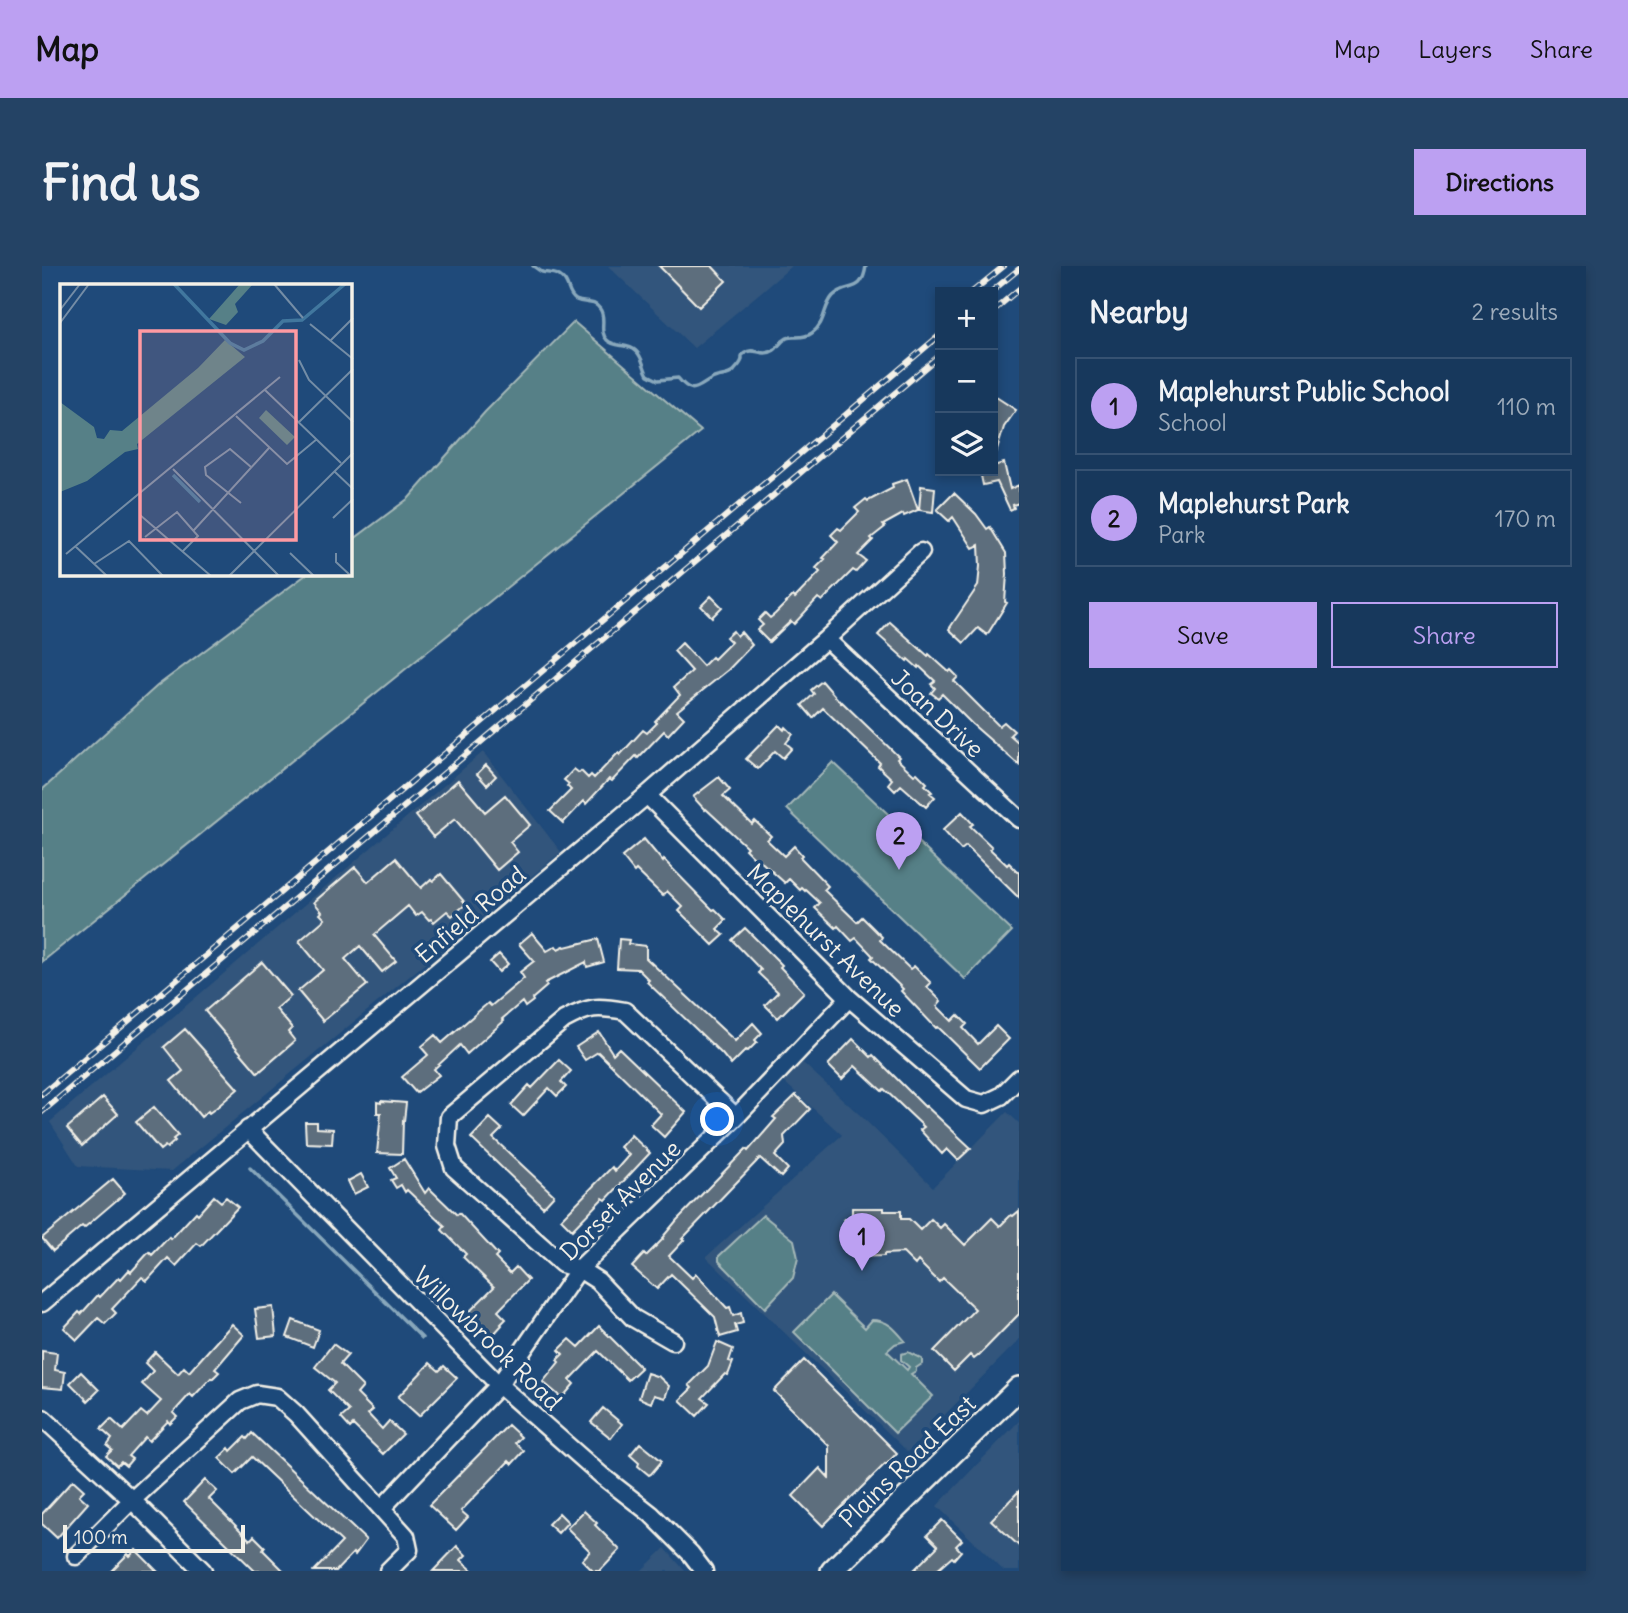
<!DOCTYPE html>
<meta charset="utf-8">
<style>
body{margin:0;font-family:Delius,sans-serif;background:#244365;color:#f1f3f6}
.controls{position:absolute;right:21px;top:21px;display:grid;overflow:hidden;border-radius:0px;box-shadow:0 4px 10px #0003}
.controls button{width:63px;height:63px;display:grid;place-items:center;padding:0;border:0;border-bottom:2px solid #365272;background:#17385c;color:#f1f3f6;font:35px sans-serif}
.scale{position:absolute;left:21px;bottom:18px;width:182px;box-sizing:border-box;padding-left:7px;border:4px solid #f4f1e8;border-top:0;font-size:19px;line-height:24px;white-space:nowrap;color:#f4f1e8;-webkit-text-stroke:5px #1f4a7a;paint-order:stroke}
.you{position:absolute;left:676px;top:854px;width:24px;height:24px;margin:-18px;border:5px solid #fff;border-radius:50%;background:#1a73e8;box-shadow:0 0 0 10px #1a73e833}
.badge{display:grid;place-items:center;width:46px;height:46px;border-radius:50%;background:#bca0f2;color:#111;font-size:23px;font-weight:700}
.pin{position:absolute;translate:-50% -58px;filter:drop-shadow(0 2px 4px #0008)}
.pin::after{content:'';position:absolute;top:37px;width:24px;height:21px;background:inherit;clip-path:polygon(0 0,100% 0,50% 100%)}
.list{margin:0;padding:0;list-style:none}
h2{display:flex;justify-content:space-between;align-items:center;height:91px;margin:0;padding:0 28px;font-size:30px}
h2 small{font-size:23px;font-weight:400;color:#9eacbb}
.list li{display:grid;grid-template-columns:46px 1fr auto;gap:21px;align-items:center;box-sizing:border-box;height:98px;margin:0 14px 14px;padding:0 14px;border:2px solid #365272;border-radius:0px}
.list b{display:block;font-size:26px;white-space:nowrap}
.list p{margin:0;font-size:23px;white-space:nowrap;color:#9eacbb}
.list em{font-size:23px;font-style:normal;color:#9eacbb}
.actions{display:flex;gap:14px;padding:21px 28px}
.actions a{flex:1;padding:16px 0;border:2px solid #bca0f2;border-radius:0px;text-align:center;font-size:24px;color:#bca0f2}
.actions .main{background:#bca0f2;color:#111}
.icon{flex:none;width:38px;height:38px;fill:none;stroke:currentColor;stroke-width:2;stroke-linecap:round;stroke-linejoin:round}
.map{position:relative;flex:none;width:977px;height:1305px;overflow:hidden;border-radius:0px}
header{display:flex;align-items:center;gap:42px;box-sizing:border-box;height:98px;padding:0 35px;background:#bca0f2;color:#111}
header strong{font-size:33px}
nav{display:flex;gap:38px;margin-inline-start:auto;font-size:24px}
.intro{display:flex;align-items:center;justify-content:space-between;box-sizing:border-box;height:168px;padding:0 42px}
h1{margin:0;font-size:49px}
.button{padding:18px 32px;border-radius:0px;background:#bca0f2;color:#111;font-size:24px;font-weight:700}
main{display:flex;gap:42px;padding:0 42px}
aside{flex:1;background:#17385c;border-radius:0px;box-shadow:0 4px 10px #0003}
.map>svg:first-child{display:block}
.built{fill:#32557b}
.green{fill:#568087;stroke:#a5b8b8;stroke-width:2}
.lines{fill:none;stroke-linecap:round;stroke-linejoin:round}
.stream{stroke:#89a8bc;stroke-width:3.5}
.building{fill:#5d6e7d;stroke:#f4f1e8;stroke-width:2}
.minor-casing{stroke:#f4f1e8;stroke-width:21}
.major-casing{stroke:#f4f1e8;stroke-width:26}
.minor{stroke:#1f4a7a;stroke-width:16}
.major{stroke:#1f4a7a;stroke-width:21}
.rail-casing{stroke:#f4f1e8;stroke-width:6}
.rail{stroke:#1f4a7a;stroke-width:3.5;stroke-dasharray:10;stroke-linecap:butt}
.labels{text-anchor:middle;dominant-baseline:central;stroke-width:7;stroke-linejoin:round;paint-order:stroke}
.street-label{font-size:24px;fill:#f4f1e8;stroke:#1f4a7a}
.inset-river{fill:none;stroke:#41779e;stroke-width:3.5}
.inset-road{fill:none;stroke:#748da6;stroke-width:2}
.view{fill:#ff9aa2;fill-opacity:0.15;stroke:#ff9aa2;stroke-width:3.5}
.inset-edge{fill:none;stroke:#f4f1e8;stroke-width:3.5}
</style>
<header>
<strong>Map</strong>
<nav><a>Map</a><a>Layers</a><a>Share</a></nav>
</header>
<div class="intro"><h1>Find us</h1><a class="button">Directions</a></div>
<main>
<div class="map">
<svg width="977" height="1305" viewBox="0 0 977 1305">
<rect width="100%" height="100%" fill="#1f4a7a"/>
<filter id="ink" filterUnits="userSpaceOnUse"><feTurbulence type="fractalNoise" baseFrequency=".0143" numOctaves="2"/><feDisplacementMap in="SourceGraphic" scale="14" xChannelSelector="R" yChannelSelector="G"/><feConvolveMatrix kernelMatrix="1 2 1 2 8 2 1 2 1" color-interpolation-filters="sRGB"/></filter>
<g filter="url(#ink)">
<path class="built" d="M566 0H750L652 82Z
M441 486 519 586 130 905 36 900 8 856Z
M761 797 819 850 891 921 965 846 977 857V1074L866 1186 664 991 800 869 740 814Z
M977 1155V1305H962L895 1240Z
M623 1282 643 1305H599Z"/>
<path class="green" d="M532 56 659 165 0 696V524L115 420 265 308H308V276L367 232 443 146Z
M791 496 970 665 923 713 745 543Z
M721 949 752 974 756 992 751 1012 723 1042 677 995V990Z
M789 1029 823 1062 830 1054C846 1054 853 1063 863 1075L853 1078 845 1085 865 1104 867 1101 859 1094V1088L866 1086 880 1093V1098L874 1102V1105L869 1108 891 1130 853 1167 752 1066Z"/>
<g class="lines">
<path class="stream" d="M491 0C493 1 498 5 500 6 508 8 514 6 520 12 528 18 525 29 534 34 543 38 552 34 558 43 565 52 556 65 565 74 573 82 586 77 594 85 601 91 601 101 606 109L616 114 636 112C652 132 656 119 672 112 680 109 686 111 692 105 694 102 697 100 699 96 702 90 697 91 703 87 709 82 716 87 723 87 737 86 735 77 745 72 751 69 760 74 770 67 784 57 781 41 791 30 806 16 820 29 824 0
M208 902 380 1072"/>
</g>
<path class="building" d="M617 0H670L684 15 657 41Z
M951 129 974 144 962 161 953 191H951Z
M962 197 968 223 977 219V237L971 239 972 242 968 244 955 216 941 219 938 205H951V200Z
M865 213 876 244 862 250 861 248 841 259 843 261 829 272 831 274 816 289 824 295 814 306 811 304 780 335 776 332 752 358 749 355 727 376 715 364 721 359 716 354 723 347 728 352 733 348 751 330 753 332 778 306 774 302 783 293 781 292 796 276 789 269 796 262 799 264 817 246 813 242 824 233 826 235 851 222 850 218Z
M879 220 893 222 891 246 877 244Z
M912 227 934 248 945 263 948 261 964 287 965 308 963 336 965 337 945 369 936 362 922 377 907 363 936 320 938 300 937 279 931 282 911 251 907 255 895 244Z
M669 330 680 341 670 351 659 340Z
M848 356 886 390 887 388 907 406 909 404 916 411 912 415 957 460 962 456 972 465 968 469 977 477V499L930 458 900 428 896 432 889 427 893 422 889 418 893 415 877 400 876 402 866 393 865 395 836 369Z
M691 365 695 370 699 366 710 379 686 404 635 445 642 452 626 469 622 465 596 492 594 490 570 515 567 513 544 538 542 535 521 557 508 545 529 524 525 520 527 518 522 514 532 503 537 507 539 505 546 512 549 509 552 512 576 487 578 489 601 464 605 467 615 457 613 455 638 429 632 421 650 405 632 385 640 377 661 400 670 391 672 393 689 376 684 371Z
M780 415 799 437 800 436 857 491 855 493 872 509 875 507 885 517 883 519 890 526 888 527 893 531 884 541 859 519 853 525 846 518 850 513 836 500 838 497 781 442 771 452 760 439 772 428 769 424Z
M737 459 742 464 744 461 751 468 744 477 750 482 741 492 733 485 716 503 704 493Z
M444 499 454 510 445 519 435 508Z
M677 511 688 524 681 530 710 558 713 555 729 570 725 574 742 590 752 580 760 589 758 591 786 620 782 624 815 656 820 651 840 671 838 674 868 703 872 700 889 717 885 721 899 735 895 740 910 755 916 749 925 758 921 762 936 778 954 760 967 773 938 802 896 761 894 762 859 725 861 723 829 692 831 690 814 672 810 675 796 660 794 662 773 642 778 637 764 624 763 625 760 622 758 624 747 613 743 617 715 592 713 593 703 583 705 581 691 568 664 543 663 544 651 531Z
M416 514 443 546 463 529 488 559 468 576 476 586 455 604 413 553 391 571 374 550Z
M920 546 931 558 928 560 950 581 948 583 965 599 967 597 977 607V632L924 580 919 584 901 564Z
M602 573 621 596 622 594 671 644 673 643 684 654 675 663 682 669 671 679 637 645 641 641 625 625 621 630 594 604 592 606 580 591Z
M354 592 379 622 389 613 391 615 399 608 424 638 410 650 405 645 392 656 389 653 387 654 380 646 374 650 366 640 332 669 354 695 340 706 318 680 303 693 325 719 281 755 256 725 281 704 257 675 283 653 278 648 280 646 272 636 313 601 326 616Z
M703 662 740 699 738 701 762 726 736 752 723 739 736 726 716 707 719 704 690 674Z
M490 667 505 685 514 680 516 683 522 680 523 681 556 673 562 696 545 701 544 696 503 717 505 720 490 733 491 735 483 741 480 736 460 753 462 755 425 788 418 779 392 803 397 809 374 827 360 811 386 789 379 781 393 769 400 777 446 737 449 740 482 712 478 706 492 695 477 678Z
M577 673 587 674 586 678 604 680V692L693 775 711 757 720 767 713 774 715 776 706 785 704 784 689 799 680 788 605 716 607 714 596 703 575 702Z
M457 688 466 698 457 706 448 696Z
M220 696 249 730 234 743 250 762 246 766 253 775 216 807 163 745Z
M143 763 196 823 174 842 167 847 166 845 159 851 129 815 141 805 122 781Z
M557 766 571 788 577 782 644 846 622 871 609 859 619 848 556 786 543 794 534 781Z
M811 773 829 791 831 789 883 841 884 840 929 882 916 894 905 883 900 888 878 864 882 861 842 823 840 825 813 800 800 813 786 799Z
M517 794 529 805 519 816 524 821 515 830 507 822 481 850 469 839 487 819 490 822Z
M754 829 768 843 742 870 743 879 733 890 746 903 739 911 718 892 640 973 642 974 627 990 650 1012 654 1008 685 1042 688 1041 691 1050 699 1047 701 1057 693 1059 695 1066 678 1071 673 1051 629 1008 615 1023 590 1001 602 988 604 990 621 973 620 972 635 954 704 883 706 885 734 853 731 851Z
M61 831 76 848 40 880 25 862Z
M339 835 364 837 362 855H361L360 888 335 887 339 847H335V836L339 837Z
M112 841 136 869 131 873 133 875 125 882 123 880 118 884 94 856Z
M448 852 460 863 451 872 512 929 501 941 429 872Z
M263 856H275V862L291 863 290 878 264 877Z
M589 869 608 887 564 934 561 932 530 964 519 953 570 901 573 905 587 889 578 881Z
M362 893 383 927 387 922 415 949 417 947 456 989 453 992 468 1007 474 1001 486 1014 456 1045 464 1053 459 1058 460 1059 451 1069 427 1046 452 1021 421 991 424 988 400 964 403 960 365 924 363 926 359 919 354 922 349 914 354 912 348 902Z
M319 908 326 921 312 928 306 915Z
M71 913 83 927 42 962 40 960 11 985 0 972Z
M172 930 179 936 184 931 196 941 159 980 155 977 134 1000 126 992 105 1015 100 1011 70 1043 74 1047 63 1058 56 1052 35 1074 22 1062 37 1046 39 1048 56 1029 58 1031 77 1011 79 1013 87 1004 89 1006 107 986 110 989 127 971 129 973 154 946 156 948Z
M810 942H842V945H859V953H867L878 964 889 953 898 962 902 958 923 979 950 952 958 960 969 949 971 950 977 945V1048L937 1089 932 1093 928 1089 912 1105 892 1085 933 1043 901 1012 897 1016 876 995 873 999 861 987 842 988V990L810 991V980H803L802 953H810Z
M231 1041 234 1070 217 1072 213 1043Z
M251 1054 277 1064 271 1081 245 1071Z
M190 1058 202 1069 173 1103 177 1106 170 1113 169 1112 151 1131 148 1128 131 1147 135 1151 128 1158 126 1155 107 1175 103 1171 86 1190 90 1193 84 1200 79 1196 75 1200 64 1190 70 1184 65 1180 70 1173 59 1163 69 1153 81 1164 99 1145 105 1150 119 1135 100 1118 111 1105 103 1097 113 1086 136 1108 142 1101 147 1106Z
M557 1060 599 1102 586 1114 556 1085 528 1114 532 1118 520 1132 501 1116 517 1096 515 1094 521 1088 517 1084 528 1073 537 1081Z
M675 1076 691 1083 687 1095 691 1096 686 1109 683 1108 660 1132 667 1137 655 1150 638 1134 650 1122 647 1119 666 1100Z
M291 1078 306 1089 298 1098 321 1121 315 1128 331 1144 326 1148 340 1163 347 1155 361 1168 341 1188 311 1159 308 1162 299 1152 307 1145 286 1124 293 1117 273 1101Z
M0 1085 15 1087 13 1104 23 1106 21 1123 0 1121Z
M762 1094 855 1187 844 1199 843 1198 781 1260 751 1230 778 1202 787 1212V1180L732 1125Z
M388 1097 397 1105 402 1100 415 1112 377 1150 356 1131Z
M39 1106 57 1124 46 1135 28 1117Z
M605 1107 617 1111 627 1120 623 1132 612 1129 609 1137 597 1132Z
M561 1142 580 1158 569 1172 549 1156Z
M466 1159 479 1171 473 1177 482 1185 470 1198 467 1195 419 1245 426 1251 414 1264 387 1239Z
M210 1167 324 1274 313 1289 311 1287 294 1305H272L300 1276 210 1191 193 1208 177 1192 187 1182 189 1185 203 1171 205 1173Z
M598 1177 620 1195 609 1208 607 1209 596 1200 597 1197 588 1189Z
M31 1214 42 1224 37 1229 46 1237 15 1272 0 1258V1248Z
M163 1214 175 1225 167 1233 208 1274 212 1270 223 1281 221 1284 242 1305H213L142 1236Z
M977 1225V1280L949 1254Z
M542 1245 555 1257 553 1259 578 1284 558 1305H551L540 1294 548 1285 525 1262Z
M517 1247 526 1256 516 1267 506 1258Z
M900 1254 920 1274 914 1280 919 1285 912 1293 910 1291 894 1305H871L896 1280 885 1269Z
M415 1280 424 1289 419 1294 431 1305H391Z
M94 1284 115 1305H69L86 1288 88 1290Z"/>
<g class="lines">
<g class="minor-casing">
<path id="minor" d="M784 373 977 553
M605 529 807 732 924 833 942 838 959 830 977 812
M206 863 457 1119 559 1209 609 1248 649 1288 662 1305
M0 1037 605 529 784 373 879 286
M631 1075 591 1052 556 1015 537 1003 520 998 412 902 405 880 407 851 522 754C548 740 555 740 583 745L694 851
M1 1152 90 1234 161 1305
M340 1242 457 1119 537 1003 694 851 807 732
M34 1290 90 1234 198 1135 215 1128 235 1131 254 1148 364 1270 367 1284 346 1305"/>
</g>
<g class="major-casing">
<path id="major" d="M790 1305 977 1122"/>
</g>
<use href="#minor" class="minor"/>
<use href="#major" class="major"/>
<g class="rail-casing">
<path id="rail" d="M930 26 962 0
M949 26 977 3
M951 45 977 23
M0 828 898 69
M0 846 898 89"/>
</g>
<use href="#rail" class="rail"/>
</g>
</g>
<g class="labels">
<g class="street-label">
<text transform="translate(896 447) rotate(43)">Joan Drive</text>
<text transform="translate(428 648) rotate(-40)">Enfield Road</text>
<text transform="translate(784 674) rotate(44)">Maplehurst Avenue</text>
<text transform="translate(578 934) rotate(-45)">Dorset Avenue</text>
<text transform="translate(446 1072) rotate(44)">Willowbrook Road</text>
<text transform="translate(865 1195) rotate(-44)">Plains Road East</text>
</g>
</g>
<g transform="translate(18 18)">
<rect width="292" height="292" fill="#1f4a7a"/>
<path d="M180 0H193L175 20 178 28 166 41 149 35ZM165 56 185 73 77 160 78 165 65 168 27 197 0 208V118L34 143 37 154 44 155 50 146 62 147 138 84ZM206 126 235 153 227 161 199 134Z" fill="#568087"/>
<path class="inset-river" d="M114 0 170 59 184 66 203 57 223 37 242 36 285 0M113 191 140 218"/>
<path class="inset-road" d="M214 0 243 34M0 26 20 0M0 39 29 0M250 40 293 75M271 56 293 34M239 76 249 96 293 138M205 106 281 179M176 132 227 180 257 155M239 138 293 85M113 185 219 292M274 187 293 205M181 219 146 191 145 183 170 165 191 183M80 231 151 292M273 234 293 215M134 246 209 164M85 253 117 228 138 252 122 268M15 262 47 292M230 269 254 292M276 269V278L291 292M6 270 220 93M34 280 69 257 103 292M169 292 293 169"/>
<path class="view" d="M80 47H236V256H80Z"/>
<rect width="292" height="292" class="inset-edge"/>
</g>
</svg>
<div class="controls">
<button>+</button>
<button>−</button>
<button><svg class="icon" aria-label="layers" viewBox="0 0 24 24"><path d="M12 4l9 5-9 5-9-5zM3 14l9 5 9-5"/></svg></button>
</div>
<div class="scale">100 m</div>
<div class="you"></div>
<div class="pin badge" style="left:820px;top:1005px">1</div>
<div class="pin badge" style="left:857px;top:604px">2</div>
</div>
<aside>
<h2>Nearby<small>2 results</small></h2>
<ul class="list">
<li><span class="badge">1</span><div><b>Maplehurst Public School</b><p>School</p></div><em>110 m</em></li>
<li><span class="badge">2</span><div><b>Maplehurst Park</b><p>Park</p></div><em>170 m</em></li>
</ul>
<div class="actions"><a class="main">Save</a><a>Share</a></div>
</aside>
</main>
